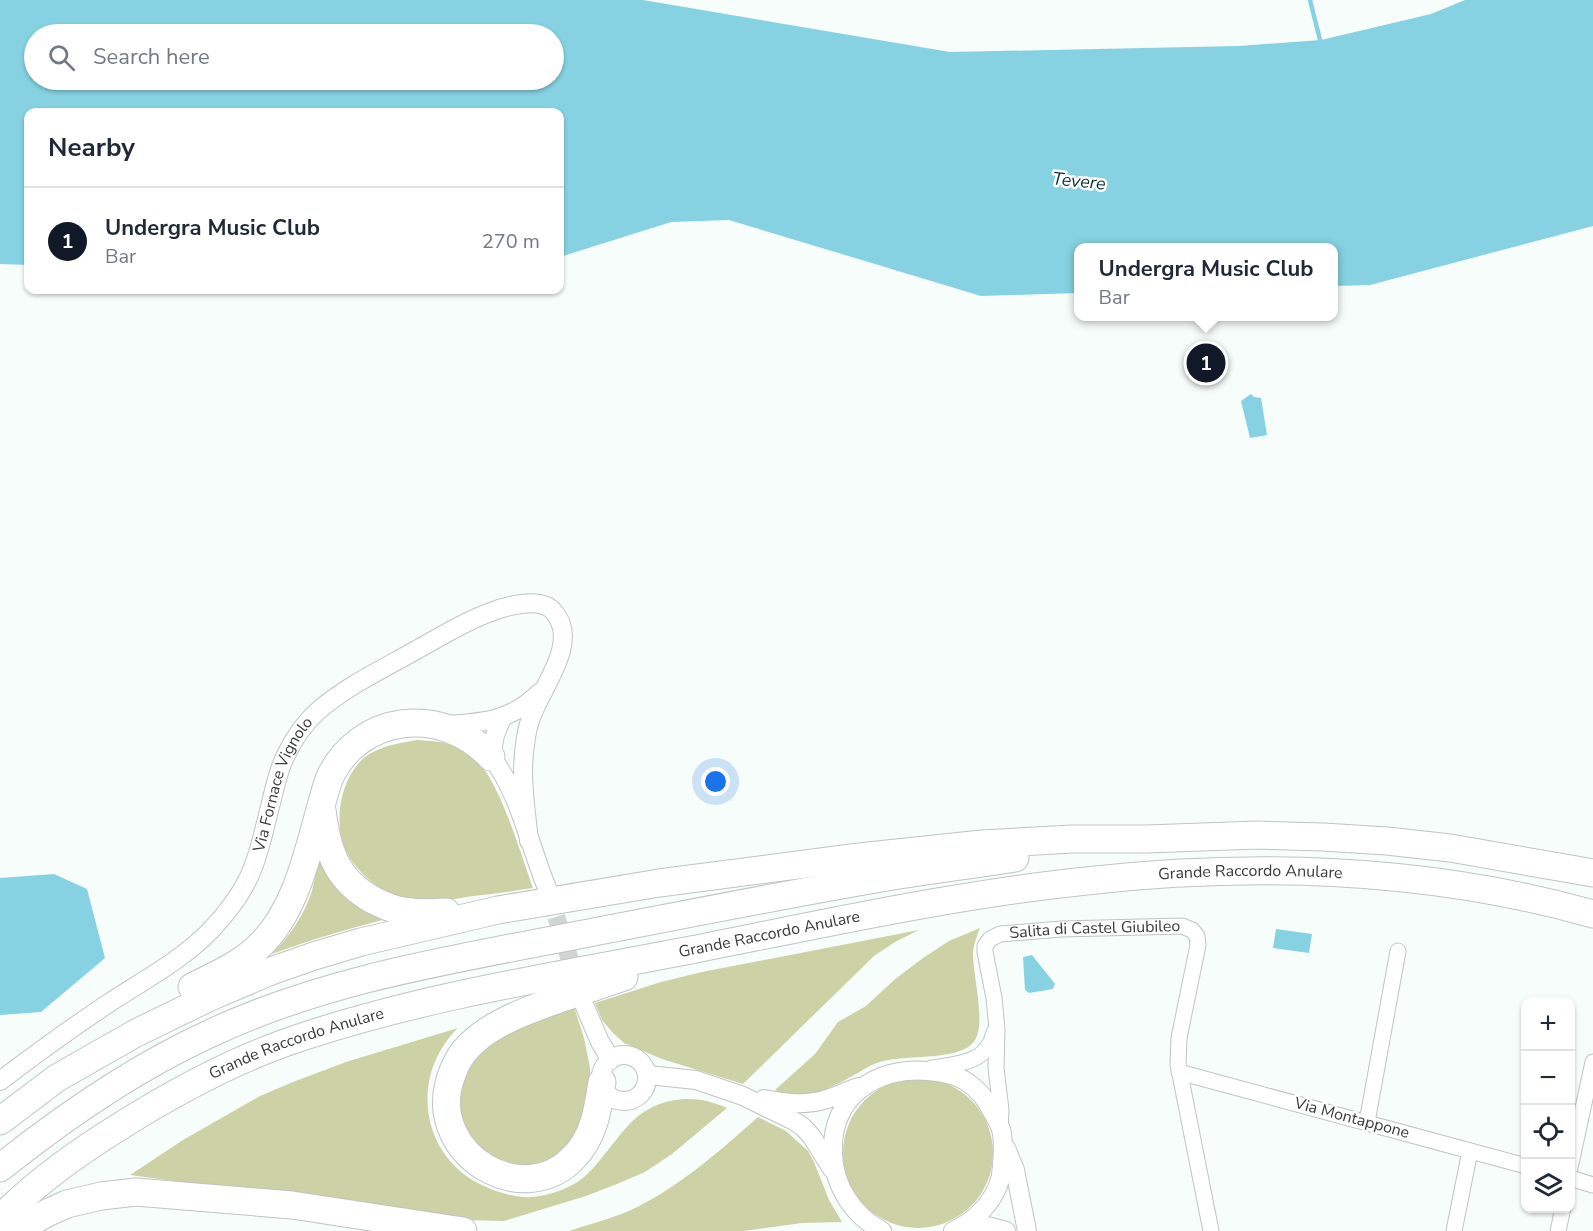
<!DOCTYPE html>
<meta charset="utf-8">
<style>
body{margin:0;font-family:"Nunito Sans",sans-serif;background:#f6f6f7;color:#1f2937}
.controls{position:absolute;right:18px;bottom:18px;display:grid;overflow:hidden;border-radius:12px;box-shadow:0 2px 4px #0004}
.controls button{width:54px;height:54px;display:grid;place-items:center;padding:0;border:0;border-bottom:2px solid #e0e1e3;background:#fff;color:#1f2937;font:30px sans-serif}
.you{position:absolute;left:716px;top:782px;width:21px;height:21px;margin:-15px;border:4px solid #fff;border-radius:50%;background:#1a73e8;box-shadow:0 0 0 9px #1a73e833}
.badge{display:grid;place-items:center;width:39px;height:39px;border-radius:50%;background:#111827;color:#fff;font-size:20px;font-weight:700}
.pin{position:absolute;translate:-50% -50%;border:3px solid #fff;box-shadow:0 2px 6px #0006}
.popup{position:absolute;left:1074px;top:243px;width:264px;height:78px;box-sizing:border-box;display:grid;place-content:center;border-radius:12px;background:#fff;filter:drop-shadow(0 2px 4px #0005);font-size:20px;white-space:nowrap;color:#747a83}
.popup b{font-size:22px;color:#1f2937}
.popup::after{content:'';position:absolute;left:50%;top:100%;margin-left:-12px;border:12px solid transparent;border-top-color:#fff}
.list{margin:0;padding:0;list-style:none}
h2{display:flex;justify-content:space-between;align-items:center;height:78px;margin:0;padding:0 24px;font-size:26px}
h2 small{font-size:20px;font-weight:400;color:#747a83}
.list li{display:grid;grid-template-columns:39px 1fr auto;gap:18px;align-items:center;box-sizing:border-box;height:108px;padding:0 24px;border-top:2px solid #e0e1e3}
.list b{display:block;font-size:22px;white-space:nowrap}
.list p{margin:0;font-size:20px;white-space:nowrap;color:#747a83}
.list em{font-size:20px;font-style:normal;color:#747a83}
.icon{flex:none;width:33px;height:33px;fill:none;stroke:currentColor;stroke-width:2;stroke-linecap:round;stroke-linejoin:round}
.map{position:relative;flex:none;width:1593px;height:1231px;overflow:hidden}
.search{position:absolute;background:#fff;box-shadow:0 2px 4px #0004;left:24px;top:24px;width:540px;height:66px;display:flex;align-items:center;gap:15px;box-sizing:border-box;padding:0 21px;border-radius:33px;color:#747a83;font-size:22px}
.panel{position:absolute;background:#fff;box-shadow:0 2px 4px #0004;left:24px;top:108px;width:540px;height:186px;border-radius:12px}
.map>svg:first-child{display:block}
.green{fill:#cdd1a6}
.water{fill:#86d2e2;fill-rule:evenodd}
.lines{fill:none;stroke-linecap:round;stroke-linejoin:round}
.stream{stroke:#86d2e2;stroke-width:4.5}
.tertiary-tunnel{stroke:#d1d6d4;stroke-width:18;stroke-dasharray:18 9;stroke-linecap:butt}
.minor-casing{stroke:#bfc4c2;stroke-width:17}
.tertiary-casing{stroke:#bfc4c2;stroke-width:20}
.motorway-casing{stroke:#bfc4c2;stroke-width:29}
.minor{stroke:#fff;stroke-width:15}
.tertiary{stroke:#fff;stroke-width:18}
.motorway{stroke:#fff;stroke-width:27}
.labels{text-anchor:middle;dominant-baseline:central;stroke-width:5;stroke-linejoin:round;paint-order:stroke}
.street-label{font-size:16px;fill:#3a3c3b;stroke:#fff}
.water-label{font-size:18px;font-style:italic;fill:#0b3138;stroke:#fff}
</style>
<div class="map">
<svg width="1593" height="1231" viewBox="0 0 1593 1231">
<rect width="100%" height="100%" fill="#f7fdfa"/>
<path class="green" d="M417 740C429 741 442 741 454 745 464 750 479 762 486 772 506 803 520 852 533 888 513 891 493 894 473 896 453 899 419 906 400 898 379 890 360 875 348 855 332 827 339 778 365 757 380 746 399 743 417 740Z
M321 845 395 917C353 927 313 939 272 954 290 936 304 915 312 891 316 876 318 860 321 845Z
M980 928C977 936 973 946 973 954 973 977 986 1022 975 1040 962 1062 904 1054 880 1062 872 1064 863 1070 856 1074 836 1085 815 1097 792 1096 786 1095 780 1092 775 1090L815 1054 838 1022 866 1006 894 980 923 958 949 941Z
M919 930 895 942 874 956 743 1084 662 1059 624 1043 612 1032 602 1020 595 1003 661 982 702 972Z
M574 1007 584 1038 590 1068 591 1098 587 1122 551 1164 506 1167 466 1140 457 1097 475 1055 514 1029Z
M458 1028C409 1076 420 1157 484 1186 499 1193 517 1198 533 1197 550 1195 569 1189 583 1178 596 1167 605 1153 616 1140 623 1131 631 1121 641 1114 667 1095 699 1095 727 1108L672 1154 645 1172 617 1184 586 1196 504 1221 464 1220 130 1175 183 1140 260 1096 293 1082 346 1062Z
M843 1153a75 75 0 1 1 150 0a75 75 0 1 1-150 0Z
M758 1117 786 1131 808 1151 814 1162 829 1200 842 1222 802 1223 743 1231H569C589 1224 611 1219 631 1210 678 1188 720 1151 758 1117Z"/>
<path class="water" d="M0 0H643L950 52 1238 46 1321 40 1431 14 1465 0H1593V226L1370 285 1334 286V248H1078V293L981 296 729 220 671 222 560 257V112H28V265L0 264ZM554 34V80H34V34Z
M1251 394 1254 397 1261 398 1267 435 1250 438 1241 401Z
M54 874 87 889 105 958 41 1012 0 1015V878Z
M1276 929 1312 934 1309 953 1273 948Z
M1032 955 1055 984 1053 989 1029 993 1025 990 1023 957Z"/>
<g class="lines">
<path class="stream" d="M1310 0 1321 44"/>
<path class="tertiary-tunnel" d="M548 891 577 982"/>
<g class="minor-casing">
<g id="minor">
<path d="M932 1068C958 1064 988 1063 994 1032"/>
<path d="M1179 1072 1526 1166"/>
<path d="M1367 1122 1398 951"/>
<path id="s1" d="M1000 1128 1001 1110 996 1068 997 1029 994 998 985 952V946L990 939 1000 934 1061 929 1182 926 1192 930 1197 936 1198 945 1179 1038 1178 1064 1211 1231"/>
<path d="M1570 1168 1593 1062"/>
<path d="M1570 1178 1593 1185"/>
<path d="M1454 1231 1470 1151"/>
<path d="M1558 1231 1563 1208"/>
</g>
</g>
<g class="tertiary-casing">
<g id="tertiary">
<path d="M502 718 495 735 491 757C519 791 530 847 547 888"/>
<path d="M443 725C481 723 510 722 539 693"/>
<path d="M585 1007 600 1042 611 1060"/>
<circle cx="624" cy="1078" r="23"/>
<path d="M648 1075 696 1080 743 1096 794 1121 803 1127 812 1137 832 1169"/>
<path id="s2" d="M0 1081C37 1053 74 1026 112 1001 146 979 183 959 211 930 225 915 238 899 247 881 259 857 264 829 271 803 275 787 278 770 286 755 294 738 305 722 319 710 348 685 385 668 418 649 442 636 465 621 491 612 506 606 541 596 554 612 580 642 542 687 532 715 528 725 526 735 525 745 520 776 526 810 529 841"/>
<path d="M764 1099C785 1103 806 1106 827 1099 838 1096 848 1090 859 1087"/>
<path d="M1006 1148 1015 1170 1027 1231"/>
<path d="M963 1226H987L1006 1231"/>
<path d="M882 1231C854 1216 834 1187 833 1154 830 1098 875 1066 928 1071 942 1072 955 1074 967 1082 978 1089 987 1101 993 1113 996 1118 999 1124 1001 1129 1004 1141 1003 1154 1002 1166 1001 1195 979 1219 953 1231"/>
</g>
</g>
<g class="motorway-casing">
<g id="motorway">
<path d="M322 810C327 850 336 880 373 900 383 905 393 910 404 911 418 913 432 913 446 912"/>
<path d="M192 987C214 976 237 966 255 950 301 911 311 833 329 779 359 713 443 705 491 757"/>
<path d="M602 1082C598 1109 594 1137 574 1157 524 1211 430 1156 449 1083 453 1069 460 1054 471 1044 495 1021 529 1010 559 999 581 992 602 984 624 977"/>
<path d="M0 1121 57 1078 136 1033 210 997 271 971 314 956 361 942 498 910 659 883 859 857 982 844 1072 839H1147L1257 835 1323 837 1387 841 1450 848 1593 873"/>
<path d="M0 1168C65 1116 133 1069 209 1034 323 980 450 960 573 936 678 916 782 895 887 877 929 870 972 865 1015 858"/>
<path id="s3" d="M0 1219C35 1183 77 1153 119 1127 176 1091 235 1059 299 1038 424 996 561 975 691 950 822 924 953 895 1086 881 1255 862 1429 868 1593 914"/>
<path d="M15 1231 47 1213 67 1204 101 1196 136 1192 292 1205 463 1231"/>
</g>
</g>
<use href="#minor" class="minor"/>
<use href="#tertiary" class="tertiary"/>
<use href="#motorway" class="motorway"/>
</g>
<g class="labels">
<g class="street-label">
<text stroke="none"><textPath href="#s2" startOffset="424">Via Fornace Vignolo</textPath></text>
<text stroke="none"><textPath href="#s3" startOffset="1320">Grande Raccordo Anulare</textPath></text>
<text stroke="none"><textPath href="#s1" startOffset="298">Salita di Castel Giubileo</textPath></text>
<text stroke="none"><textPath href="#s3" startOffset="834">Grande Raccordo Anulare</textPath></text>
<text stroke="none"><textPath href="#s3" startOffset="348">Grande Raccordo Anulare</textPath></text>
<text transform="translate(1352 1118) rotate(15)">Via Montappone</text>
</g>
<g class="water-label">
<text transform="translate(1079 181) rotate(6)">Tevere</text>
</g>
</g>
</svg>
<div class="controls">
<button>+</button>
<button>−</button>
<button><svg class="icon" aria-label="locate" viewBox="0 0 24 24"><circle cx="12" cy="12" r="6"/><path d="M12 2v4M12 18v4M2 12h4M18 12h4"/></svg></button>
<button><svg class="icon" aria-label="layers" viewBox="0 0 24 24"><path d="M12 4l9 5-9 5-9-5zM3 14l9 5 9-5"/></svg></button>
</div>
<div class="you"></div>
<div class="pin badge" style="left:1206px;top:363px">1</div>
<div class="popup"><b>Undergra Music Club</b>Bar</div>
<div class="search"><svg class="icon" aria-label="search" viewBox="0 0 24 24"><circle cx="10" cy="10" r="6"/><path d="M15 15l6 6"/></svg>Search here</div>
<section class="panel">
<h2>Nearby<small></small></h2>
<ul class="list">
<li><span class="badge">1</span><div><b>Undergra Music Club</b><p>Bar</p></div><em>270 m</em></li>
</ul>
</section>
</div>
